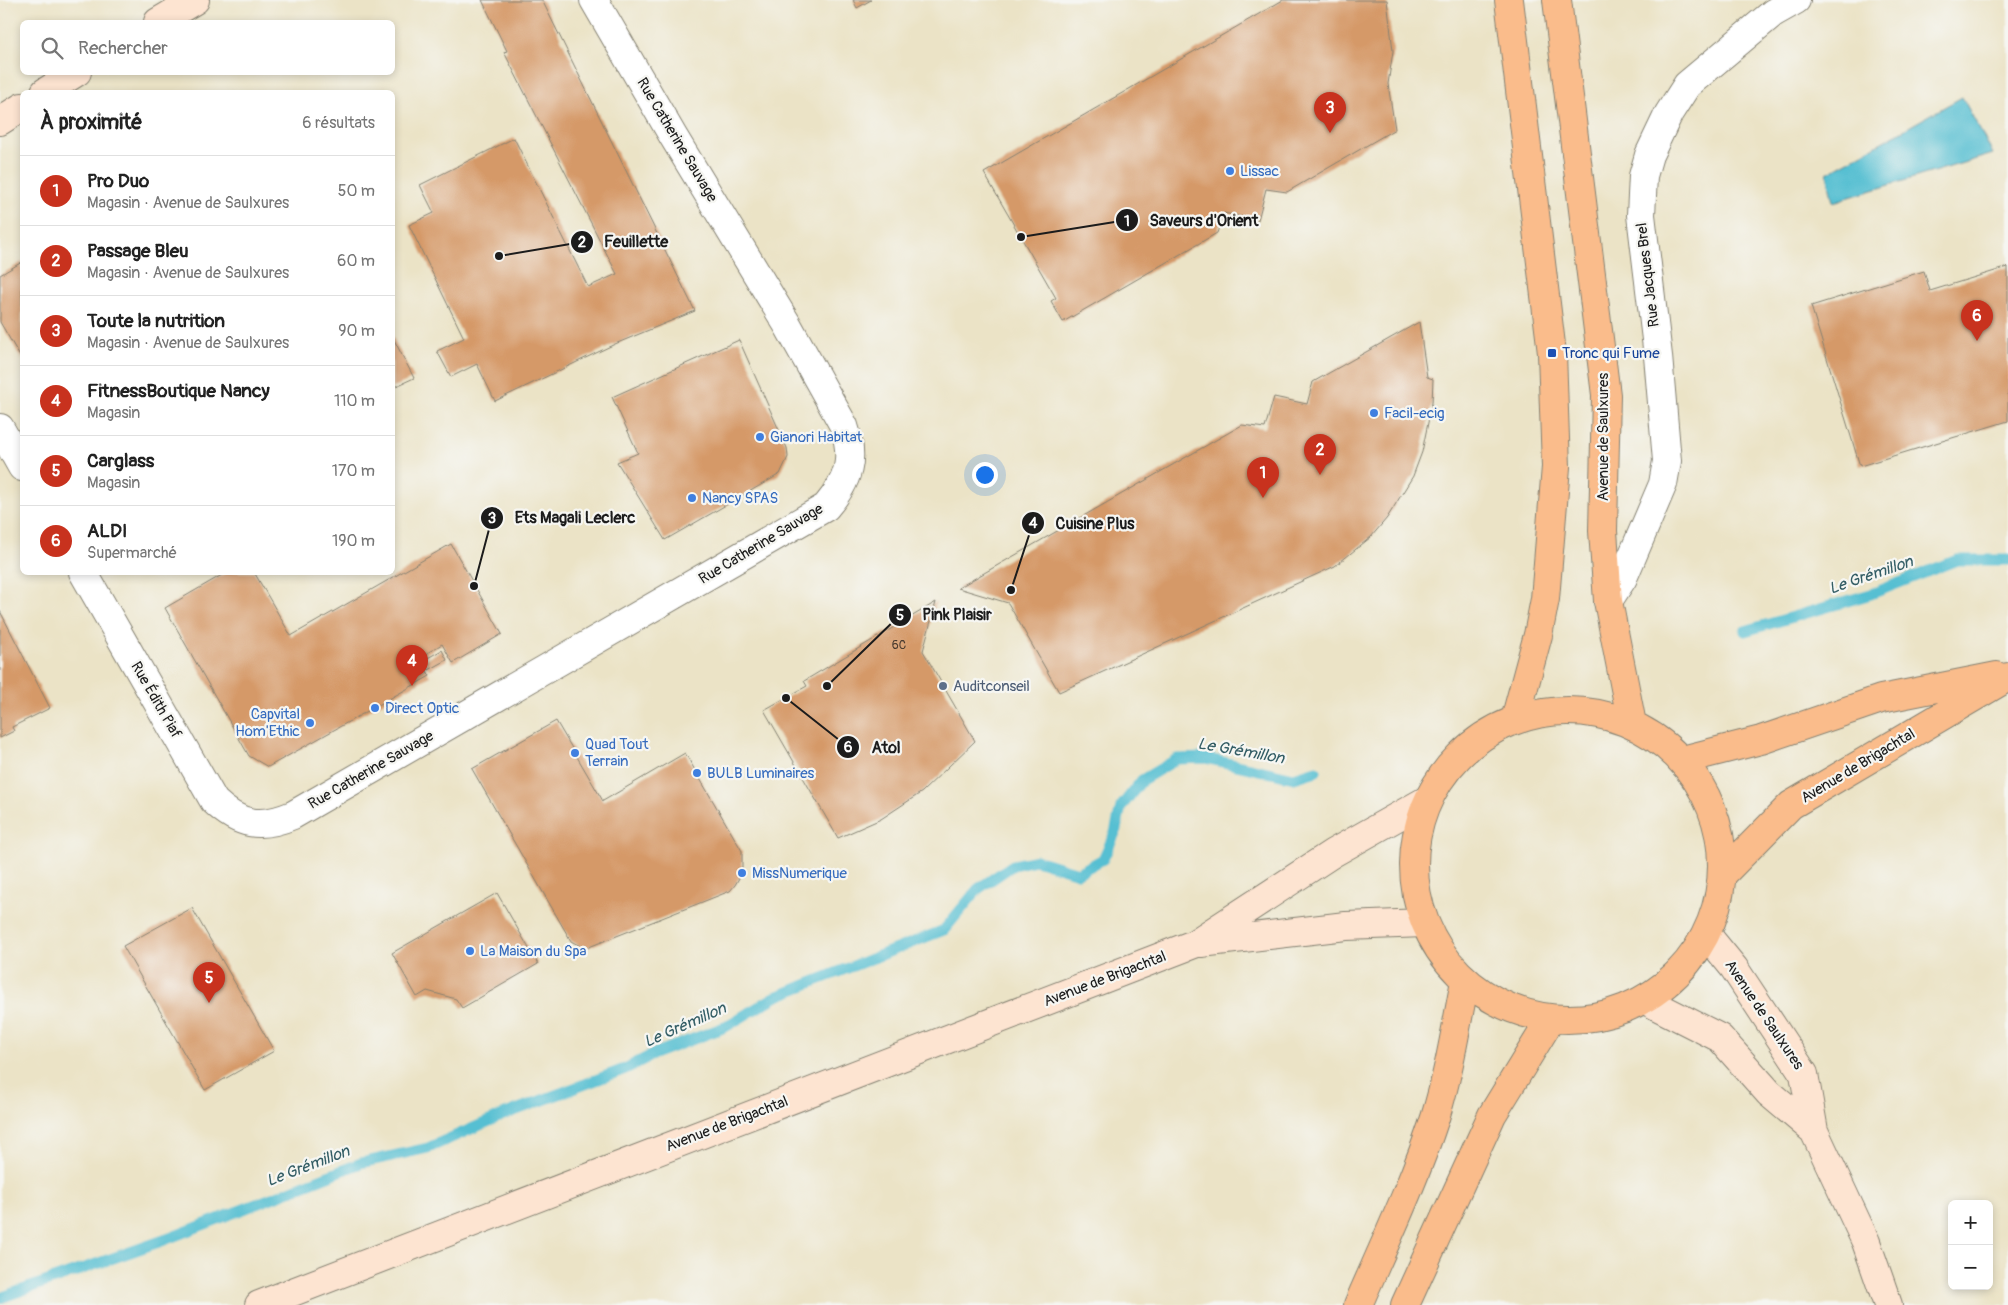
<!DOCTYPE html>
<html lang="fr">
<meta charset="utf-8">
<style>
body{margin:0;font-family:Pangolin,sans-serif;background:#f2f2f2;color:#222}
.controls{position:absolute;right:15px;bottom:15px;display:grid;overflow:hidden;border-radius:8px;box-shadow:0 2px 8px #0003}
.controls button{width:45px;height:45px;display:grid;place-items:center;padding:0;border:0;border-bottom:1px solid #e0e0e0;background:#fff;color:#222;font:25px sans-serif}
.you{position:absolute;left:984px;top:474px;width:18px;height:18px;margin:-12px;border:4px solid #fff;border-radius:50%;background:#1a73e8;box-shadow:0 0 0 8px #1a73e833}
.badge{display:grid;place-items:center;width:32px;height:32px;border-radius:50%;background:#c8321e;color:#fff;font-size:16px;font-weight:700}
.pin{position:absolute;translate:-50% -41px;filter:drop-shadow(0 1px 2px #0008)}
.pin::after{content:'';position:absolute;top:26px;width:18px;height:15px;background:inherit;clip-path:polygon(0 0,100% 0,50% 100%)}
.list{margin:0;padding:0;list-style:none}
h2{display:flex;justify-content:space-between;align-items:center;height:65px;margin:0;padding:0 20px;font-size:21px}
h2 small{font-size:16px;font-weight:400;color:#767676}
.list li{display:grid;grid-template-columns:32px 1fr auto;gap:15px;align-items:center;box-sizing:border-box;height:70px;padding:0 20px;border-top:1px solid #e0e0e0}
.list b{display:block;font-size:19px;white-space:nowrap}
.list p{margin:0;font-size:16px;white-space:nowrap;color:#767676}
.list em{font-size:16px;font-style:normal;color:#767676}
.icon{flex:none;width:28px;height:28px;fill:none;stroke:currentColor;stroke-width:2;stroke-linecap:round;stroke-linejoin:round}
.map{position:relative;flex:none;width:2008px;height:1305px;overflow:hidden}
.search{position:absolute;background:#fff;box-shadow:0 2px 8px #0003;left:20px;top:20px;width:375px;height:55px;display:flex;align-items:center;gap:12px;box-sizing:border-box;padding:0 18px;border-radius:8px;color:#767676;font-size:19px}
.panel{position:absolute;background:#fff;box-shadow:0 2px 8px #0003;left:20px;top:90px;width:375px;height:485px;border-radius:8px}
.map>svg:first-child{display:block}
.water{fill:#56bfd2;stroke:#396e77}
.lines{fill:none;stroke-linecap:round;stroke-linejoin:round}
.stream{stroke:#56bfd2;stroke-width:11}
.building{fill:#d59968}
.street-casing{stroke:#848071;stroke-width:30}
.secondary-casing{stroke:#848071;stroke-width:30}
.primary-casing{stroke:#848071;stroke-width:30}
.street{stroke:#fff;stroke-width:28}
.secondary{stroke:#fde4d1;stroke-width:28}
.primary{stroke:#fabc8b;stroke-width:28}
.shop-dot{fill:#3f7fe0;stroke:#f6f6f2;stroke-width:2}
.transit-dot{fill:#1a4fb4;stroke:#f6f6f2;stroke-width:2}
.service-dot{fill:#5c6f8a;stroke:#f6f6f2;stroke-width:2}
.labels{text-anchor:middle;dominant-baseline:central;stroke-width:4.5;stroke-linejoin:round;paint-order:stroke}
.number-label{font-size:12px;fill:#4a3b2f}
.street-label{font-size:15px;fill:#1c1c1c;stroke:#f6f6f2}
.shop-label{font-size:15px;fill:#366cbe;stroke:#f6f6f2;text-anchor:start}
.transit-label{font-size:15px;fill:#164399;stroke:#f6f6f2;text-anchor:start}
.service-label{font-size:15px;fill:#4e5e75;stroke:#f6f6f2;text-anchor:start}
.water-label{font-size:16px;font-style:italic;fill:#335d65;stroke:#f6f6f2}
.leader{fill:none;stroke:#1c1c1c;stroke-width:2}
.callout-dot{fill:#1c1c1c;stroke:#f6f6f2;stroke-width:2}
.mark-label{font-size:15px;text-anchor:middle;font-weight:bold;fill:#fff}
.callout-label{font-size:16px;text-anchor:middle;font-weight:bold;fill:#1c1c1c;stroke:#f6f6f2;stroke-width:4.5;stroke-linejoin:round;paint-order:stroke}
</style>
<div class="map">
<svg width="2008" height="1305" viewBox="0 0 2008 1305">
<rect width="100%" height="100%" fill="#f6f6f2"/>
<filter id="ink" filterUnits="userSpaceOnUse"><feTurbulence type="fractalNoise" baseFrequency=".02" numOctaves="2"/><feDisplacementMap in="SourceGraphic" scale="10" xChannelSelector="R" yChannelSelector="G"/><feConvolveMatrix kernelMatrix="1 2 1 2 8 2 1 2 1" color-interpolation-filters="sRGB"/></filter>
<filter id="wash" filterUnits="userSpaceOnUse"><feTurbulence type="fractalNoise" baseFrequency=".0096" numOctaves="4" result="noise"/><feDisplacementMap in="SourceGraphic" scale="20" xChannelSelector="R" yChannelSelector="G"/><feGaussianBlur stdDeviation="1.12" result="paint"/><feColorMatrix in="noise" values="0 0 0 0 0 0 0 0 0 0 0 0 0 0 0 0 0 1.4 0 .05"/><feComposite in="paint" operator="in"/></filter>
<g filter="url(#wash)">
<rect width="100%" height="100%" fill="#ebe3c6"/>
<path class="water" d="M1962 97 1993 154 1833 202 1827 173Z"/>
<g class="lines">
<path class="stream" d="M1745 631 1871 594 1957 560H2008
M0 1298 167 1239 361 1163 428 1148 503 1115 625 1069 654 1054 725 1027 775 997 944 930 978 889 1013 865 1036 860 1078 873 1103 859 1115 833 1121 807 1142 780 1177 759 1205 758 1294 778 1316 771"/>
</g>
<g id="blocks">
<path class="building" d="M482 0H542L695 311 615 344 495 401 477 364 451 377 437 351 464 338 409 225 434 213 420 185 514 138 588 287 617 274 504 52 507 51Z
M853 0H871L857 8Z
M1283 0H1387L1393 51 1388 84 1395 129 1287 192 1266 189 1258 220 1224 213 1217 233 1063 322 1051 301 1056 298 984 173Z
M22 262V360L0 322V275Z
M2008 267V421L1860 466 1811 306 1924 271 1930 291Z
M1419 322 1427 377 1433 379 1432 403 1422 452 1413 476 1387 518 1371 537 1335 566 1059 692 1008 603 958 588 1242 425 1265 428 1274 397 1307 404 1313 382Z
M392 336 414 378 392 388Z
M739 340 787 448 788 457 780 474 665 540 617 462 638 453 612 397Z
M451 544 502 634 453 663 442 644 419 658 430 676 268 767 249 756 165 608 227 572H254L291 636Z
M936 602 923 651 975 741 922 792 881 819 838 838 764 710 807 686 804 681Z
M0 611 50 708 12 727 14 731 0 738Z
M442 650 447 660 429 670 424 660Z
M556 721 603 801 685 753 742 851V873L735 885 730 891 589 947 580 946 571 941 472 769Z
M497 893 538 964 462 1008 456 999 427 991 417 997 392 953Z
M192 908 274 1051 205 1090 123 946Z"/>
</g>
</g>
<g filter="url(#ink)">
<use href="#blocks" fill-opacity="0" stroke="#848071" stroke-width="1"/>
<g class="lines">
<g class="street-casing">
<path id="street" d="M0 428 22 467
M83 572 214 801C239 825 260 829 293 815L826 507C849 480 855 459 844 426L787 324 673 136 594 0
M1608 601 1623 578 1663 484 1667 461 1658 356 1641 215 1643 176 1649 155 1669 113 1687 85 1773 13 1796 0"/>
</g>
<g class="secondary-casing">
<path id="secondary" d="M158 22 195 0
M45 92 77 72
M0 121 22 107
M1707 935 1734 968 1804 1074 1814 1131 1866 1242 1888 1305
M1201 943 1346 926 1424 923
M1645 1000 1720 1038 1769 1093 1814 1131
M259 1305 1194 944 1333 853 1427 800"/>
</g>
<g class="primary-casing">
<path id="primary" d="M1509 0 1552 353 1556 467 1545 599 1538 635 1515 720
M1557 0 1606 395 1603 531 1608 601 1632 724
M1414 865a154 154 0 1 1 308 0a154 154 0 1 1-308 0Z
M1682 760 1761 740 1881 699 1997 676
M1723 874 1791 805 2008 677
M1358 1305C1385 1243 1414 1182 1435 1118 1449 1073 1456 1027 1465 981
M1405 1305 1492 1115 1551 1019"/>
</g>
<use href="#street" class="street"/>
<use href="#secondary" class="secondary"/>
<use href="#primary" class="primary"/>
</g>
</g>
<g class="shop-dot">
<circle cx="1230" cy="171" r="5"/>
<circle cx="1374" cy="413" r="5"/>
<circle cx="760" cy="437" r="5"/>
<circle cx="692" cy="498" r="5"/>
<circle cx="375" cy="708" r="5"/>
<circle cx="310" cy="723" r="5"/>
<circle cx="575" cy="753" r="5"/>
<circle cx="697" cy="773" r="5"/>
<circle cx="742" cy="873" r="5"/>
<circle cx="470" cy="951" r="5"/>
</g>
<rect class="transit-dot" x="1547" y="348" width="10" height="10" rx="2.5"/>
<circle class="service-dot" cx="943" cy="686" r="5"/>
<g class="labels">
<g class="number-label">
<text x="899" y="645">6C</text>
</g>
<g class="street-label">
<text transform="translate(677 140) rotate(59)">Rue Catherine Sauvage</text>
<text transform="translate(1648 275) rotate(-97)">Rue Jacques Brel</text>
<text transform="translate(1603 437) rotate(-90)">Avenue de Saulxures</text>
<text transform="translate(761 544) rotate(-31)">Rue Catherine Sauvage</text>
<text transform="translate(156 700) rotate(60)">Rue Édith Piaf</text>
<text transform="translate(1858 766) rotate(-31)">Avenue de Brigachtal</text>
<text transform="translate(371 770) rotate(-30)">Rue Catherine Sauvage</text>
<text transform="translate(1105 979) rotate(-21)">Avenue de Brigachtal</text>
<text transform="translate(1764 1015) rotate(56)">Avenue de Saulxures</text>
<text transform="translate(727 1124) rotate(-21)">Avenue de Brigachtal</text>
</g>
<g class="shop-label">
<text x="1240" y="171">Lissac</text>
<text x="1384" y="413">Facil-ecig</text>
<text x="770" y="437">Gianori Habitat</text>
<text x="702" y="498">Nancy SPAS</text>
<text x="385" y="708">Direct Optic</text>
<text x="300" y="714" text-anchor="end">Capvital<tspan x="300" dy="17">Hom'Ethic</tspan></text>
<text x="585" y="744">Quad Tout<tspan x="585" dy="17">Terrain</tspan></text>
<text x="707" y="773">BULB Luminaires</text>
<text x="752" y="873">MissNumerique</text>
<text x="480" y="951">La Maison du Spa</text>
</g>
<g class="transit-label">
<text x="1562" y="353">Tronc qui Fume</text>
</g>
<g class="service-label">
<text x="953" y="686">Auditconseil</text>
</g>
<g class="water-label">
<text transform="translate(1871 575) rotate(-19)">Le Grémillon</text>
<text transform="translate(1241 751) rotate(10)">Le Grémillon</text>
<text transform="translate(685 1025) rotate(-24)">Le Grémillon</text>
<text transform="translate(308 1166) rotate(-21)">Le Grémillon</text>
</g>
</g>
<path class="leader" d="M1021 237L1127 220M499 256L582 242M474 586L492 518M1011 590L1033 523M827 686L900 615M786 698L848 747"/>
<g class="callout-dot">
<circle cx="1021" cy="237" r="5"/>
<circle cx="499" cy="256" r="5"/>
<circle cx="474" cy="586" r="5"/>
<circle cx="1011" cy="590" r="5"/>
<circle cx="827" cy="686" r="5"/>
<circle cx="786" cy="698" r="5"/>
<circle cx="1127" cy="220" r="12"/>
<circle cx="582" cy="242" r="12"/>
<circle cx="492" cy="518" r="12"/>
<circle cx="1033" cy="523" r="12"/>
<circle cx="900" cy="615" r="12"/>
<circle cx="848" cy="747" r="12"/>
</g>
<g class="mark-label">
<text x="1127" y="226">1</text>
<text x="582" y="247">2</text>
<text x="492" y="523">3</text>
<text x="1033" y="528">4</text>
<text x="900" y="620">5</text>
<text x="848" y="752">6</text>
</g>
<g class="callout-label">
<text x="1204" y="226">Saveurs d'Orient</text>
<text x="636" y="247">Feuillette</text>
<text x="575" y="523">Ets Magali Leclerc</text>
<text x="1095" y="529">Cuisine Plus</text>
<text x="957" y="620">Pink Plaisir</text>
<text x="886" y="753">Atol</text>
</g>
</svg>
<div class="controls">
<button>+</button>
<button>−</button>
</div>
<div class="you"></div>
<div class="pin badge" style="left:1263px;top:498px">1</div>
<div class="pin badge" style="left:1320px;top:475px">2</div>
<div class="pin badge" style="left:1330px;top:133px">3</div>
<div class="pin badge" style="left:412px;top:686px">4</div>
<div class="pin badge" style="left:209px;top:1003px">5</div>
<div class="pin badge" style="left:1977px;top:341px">6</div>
<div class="search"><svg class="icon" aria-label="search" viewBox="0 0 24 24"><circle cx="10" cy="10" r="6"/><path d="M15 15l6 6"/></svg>Rechercher</div>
<section class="panel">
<h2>À proximité<small>6 résultats</small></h2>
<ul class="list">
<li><span class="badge">1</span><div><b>Pro Duo</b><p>Magasin · Avenue de Saulxures</p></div><em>50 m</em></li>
<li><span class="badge">2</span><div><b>Passage Bleu</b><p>Magasin · Avenue de Saulxures</p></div><em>60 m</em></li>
<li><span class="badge">3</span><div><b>Toute la nutrition</b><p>Magasin · Avenue de Saulxures</p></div><em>90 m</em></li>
<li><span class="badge">4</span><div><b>FitnessBoutique Nancy</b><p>Magasin</p></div><em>110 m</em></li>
<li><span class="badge">5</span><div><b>Carglass</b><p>Magasin</p></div><em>170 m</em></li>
<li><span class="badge">6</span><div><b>ALDI</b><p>Supermarché</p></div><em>190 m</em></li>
</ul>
</section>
</div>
